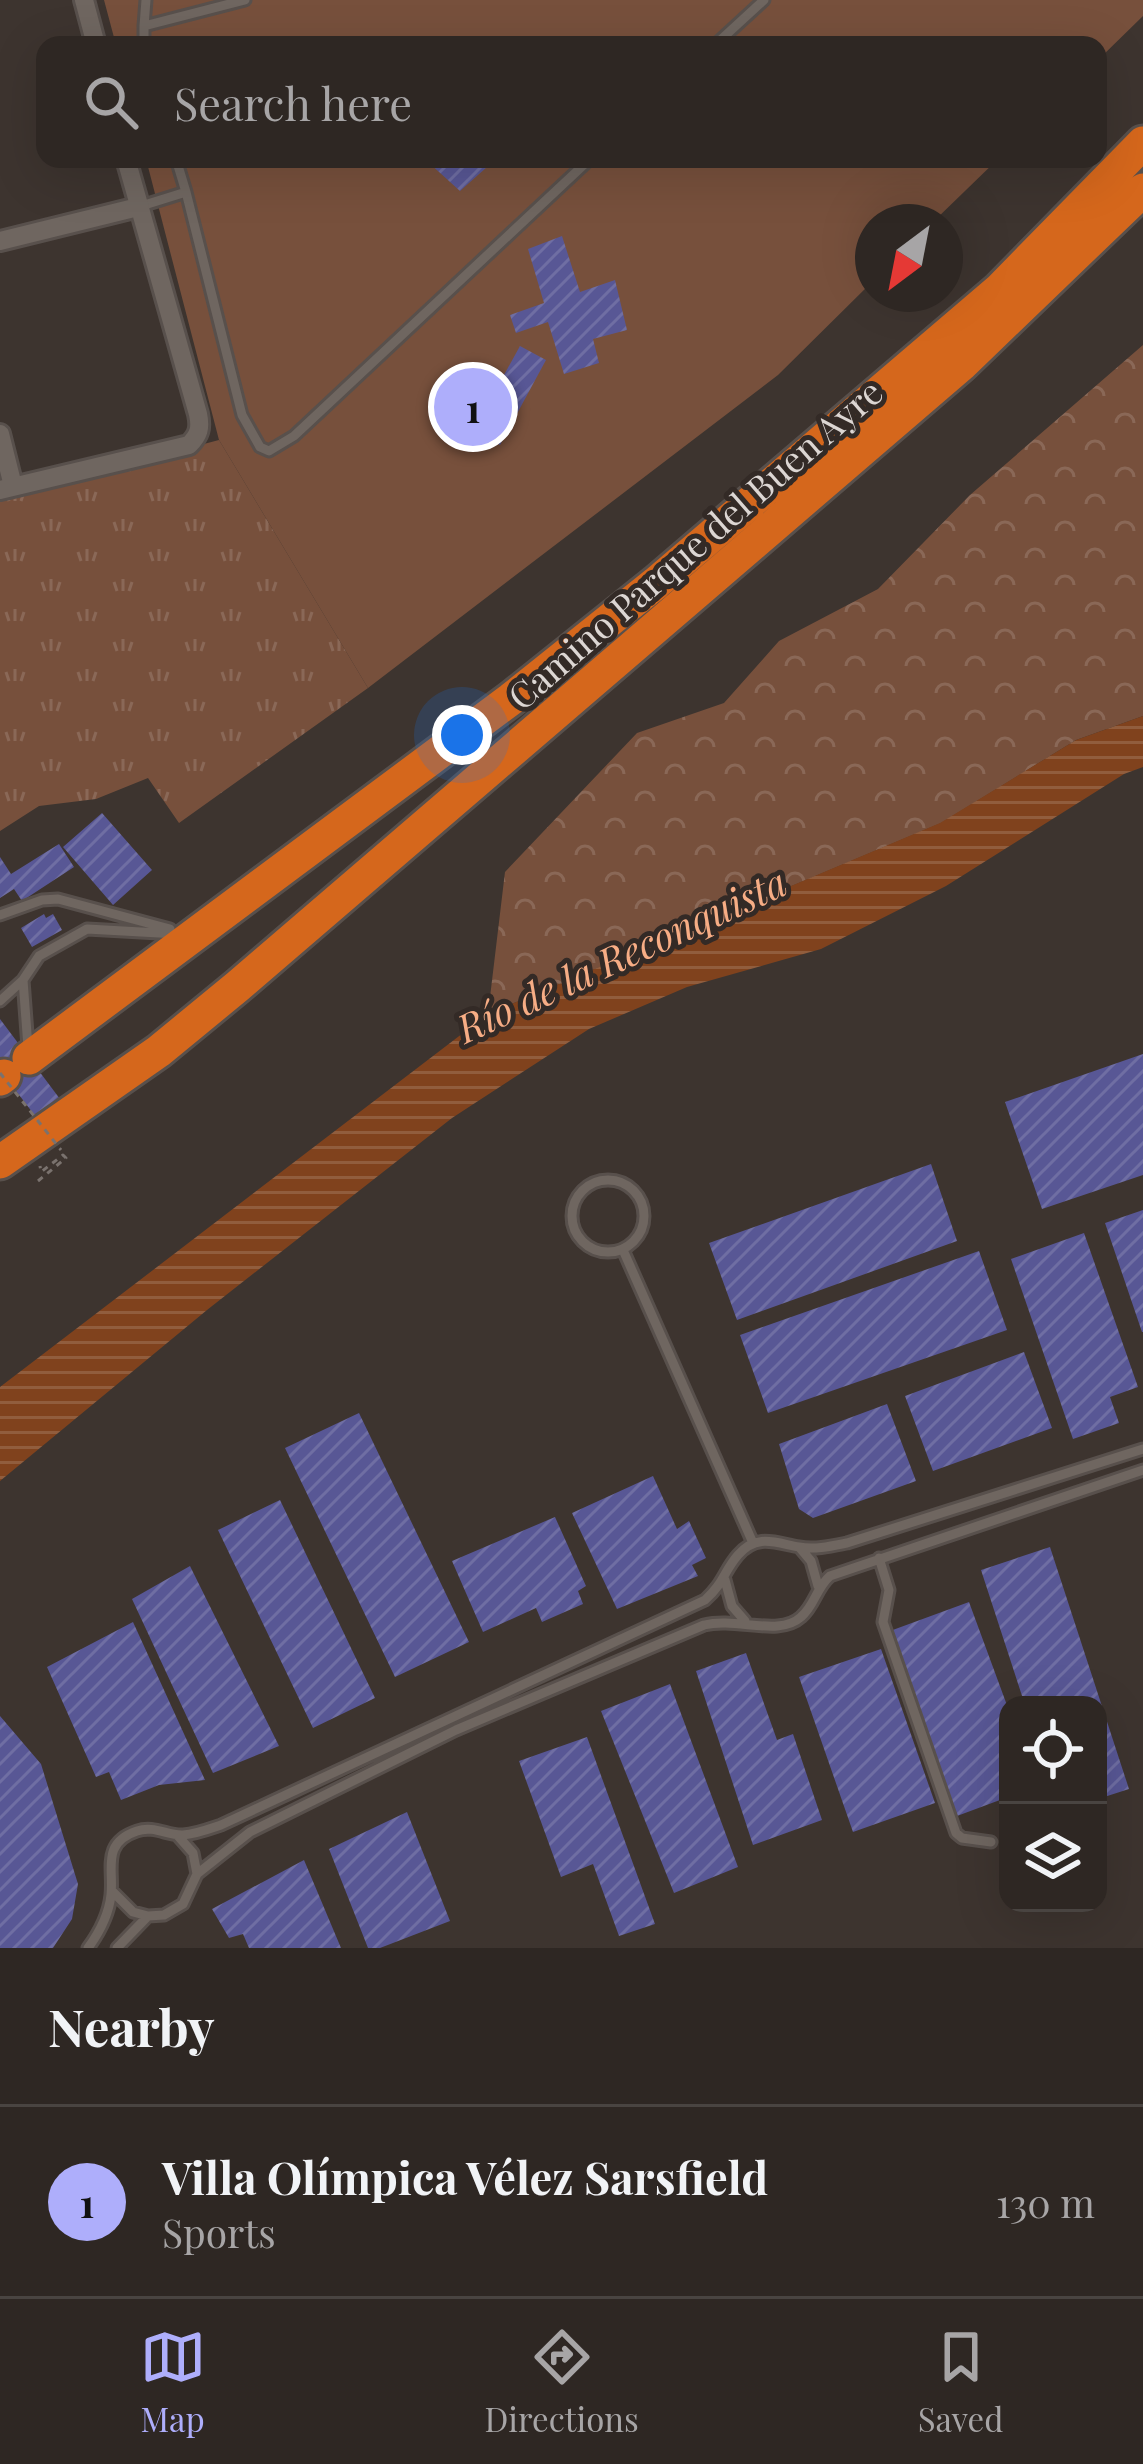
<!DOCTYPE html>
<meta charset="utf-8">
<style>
body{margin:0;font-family:"Playfair Display",serif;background:#362f2b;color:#f1f3f6}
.controls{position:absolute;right:36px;bottom:36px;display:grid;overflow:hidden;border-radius:24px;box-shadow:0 12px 48px #0002}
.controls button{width:108px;height:108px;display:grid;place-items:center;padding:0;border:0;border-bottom:3px solid #494441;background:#2e2723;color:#f1f3f6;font:60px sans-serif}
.compass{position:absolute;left:855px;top:204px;width:108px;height:108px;border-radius:50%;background:#2e2723;box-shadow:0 12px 48px #0002;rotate:212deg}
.you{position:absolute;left:462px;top:735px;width:42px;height:42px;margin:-30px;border:9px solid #fff;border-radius:50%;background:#1a73e8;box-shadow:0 0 0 18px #1a73e833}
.badge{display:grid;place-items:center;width:78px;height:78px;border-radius:50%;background:#aeaefb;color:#111;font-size:39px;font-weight:700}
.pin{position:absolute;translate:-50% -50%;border:6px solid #fff;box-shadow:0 3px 12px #0006}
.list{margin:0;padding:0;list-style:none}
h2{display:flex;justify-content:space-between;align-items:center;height:156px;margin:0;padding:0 48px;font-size:51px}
h2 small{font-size:39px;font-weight:400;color:#a7a5a6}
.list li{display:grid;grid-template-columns:78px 1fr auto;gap:36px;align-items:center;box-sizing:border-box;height:192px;padding:0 48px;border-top:3px solid #494441}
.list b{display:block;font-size:45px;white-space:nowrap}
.list p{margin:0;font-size:39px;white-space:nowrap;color:#a7a5a6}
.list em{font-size:39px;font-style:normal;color:#a7a5a6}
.icon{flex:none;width:66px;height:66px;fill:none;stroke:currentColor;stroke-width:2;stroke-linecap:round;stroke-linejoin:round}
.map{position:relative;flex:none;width:1143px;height:1948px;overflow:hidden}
.search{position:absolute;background:#2e2723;box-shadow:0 12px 48px #0002;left:36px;right:36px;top:36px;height:132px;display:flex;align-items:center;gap:30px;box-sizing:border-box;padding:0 42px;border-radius:24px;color:#a7a5a6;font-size:45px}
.sheet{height:348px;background:#2e2723}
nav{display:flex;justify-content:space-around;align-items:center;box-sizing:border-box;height:168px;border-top:3px solid #494441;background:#2e2723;font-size:33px;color:#a7a5a6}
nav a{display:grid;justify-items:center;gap:6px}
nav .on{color:#aeaefb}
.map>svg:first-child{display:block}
.grass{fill:url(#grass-tufts)}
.forest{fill:url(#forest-crowns)}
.pitch{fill:#77503c}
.water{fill:url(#water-rules)}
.building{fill:url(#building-hatch)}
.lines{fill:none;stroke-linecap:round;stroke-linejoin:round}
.service-casing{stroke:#58504c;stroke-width:15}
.minor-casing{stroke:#58504c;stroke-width:24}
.motorway-casing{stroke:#58504c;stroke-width:39}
.path{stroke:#7a726e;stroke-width:3;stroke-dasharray:6 6;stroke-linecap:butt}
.service{stroke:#6f6660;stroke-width:9}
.minor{stroke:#6f6660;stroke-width:18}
.motorway{stroke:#d5671c;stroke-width:33}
.path-bridge{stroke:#7a726e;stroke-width:3;stroke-dasharray:6 6;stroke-linecap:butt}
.labels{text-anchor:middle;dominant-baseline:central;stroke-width:10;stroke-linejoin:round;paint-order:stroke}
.street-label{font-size:36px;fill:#dcd6d3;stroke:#332a26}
.water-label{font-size:39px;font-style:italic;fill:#f7ad85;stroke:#332a26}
</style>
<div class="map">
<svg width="1143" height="1948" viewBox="0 0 1143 1948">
<defs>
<pattern id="grass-tufts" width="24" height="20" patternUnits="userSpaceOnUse" patternTransform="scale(3)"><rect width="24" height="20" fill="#77503c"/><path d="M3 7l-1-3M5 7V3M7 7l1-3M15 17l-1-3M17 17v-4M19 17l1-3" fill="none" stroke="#8a6857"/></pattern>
<pattern id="forest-crowns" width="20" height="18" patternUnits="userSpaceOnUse" patternTransform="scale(3)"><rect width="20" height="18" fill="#77503c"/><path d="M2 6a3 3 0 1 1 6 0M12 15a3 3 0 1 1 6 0" fill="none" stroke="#8a6857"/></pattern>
<pattern id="water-rules" width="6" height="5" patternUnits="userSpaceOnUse" patternTransform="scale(3)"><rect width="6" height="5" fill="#80421d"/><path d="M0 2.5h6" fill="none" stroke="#915d3d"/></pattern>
<pattern id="building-hatch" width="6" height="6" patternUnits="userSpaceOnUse" patternTransform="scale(3)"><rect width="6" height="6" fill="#585795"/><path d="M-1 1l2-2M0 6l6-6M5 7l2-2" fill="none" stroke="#6f6ea3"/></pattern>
</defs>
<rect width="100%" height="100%" fill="#3d342f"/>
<path class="grass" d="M219 440 368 688 179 823 148 778 96 799 39 806 0 831V498Z"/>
<path class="forest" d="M1143 345V716L1076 740 941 823 488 1014 505 872 637 733 724 703 779 641 878 589 970 495Z"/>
<path class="pitch" d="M104 0H1143V16L1098 60V45H116Z
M146 159H998L933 222H873V281L778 375 368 688 219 440Z"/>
<path class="water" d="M1143 716V767L1124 774 946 886 821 949 687 987 589 1029 452 1118 207 1310 0 1481V1387L488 1014 940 823 1076 740Z"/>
<path class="building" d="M431 159H496L460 191 428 162Z
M562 236 580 292 615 280 627 330 593 339 599 363 564 374 548 322 516 333 510 315 544 303 528 249Z
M520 346 546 360 500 445 473 431Z
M102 813 152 870 113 905 63 847Z
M59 844 74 867 22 901 14 889 0 898V857L11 874Z
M44 914 46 918 53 914 62 930 32 947 21 928Z
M0 1019 63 1103 39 1121 0 1070Z
M1143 1054V1175L1042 1209 1005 1102Z
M931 1164 957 1241 737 1320 709 1243Z
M1143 1210V1332H1142L1105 1223Z
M1084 1233 1138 1387 1110 1397 1119 1423 1073 1439 1011 1259Z
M979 1251 1007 1330 768 1413 740 1335Z
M1024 1352 1052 1428 933 1471 905 1396Z
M887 1404 916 1481 813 1518 799 1509 779 1444Z
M359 1413 469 1642 395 1677 285 1448Z
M653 1476 677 1529 689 1521 706 1558 692 1565 698 1576 617 1609 572 1513Z
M280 1500 375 1698 313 1728 218 1530Z
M555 1517 586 1586 578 1591 583 1604 542 1622 536 1608 483 1632 452 1561Z
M1050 1547 1129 1789 1098 1799V1705H1025L981 1570Z
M190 1566 279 1746 213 1773 132 1599Z
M969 1602 1008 1708V1797L957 1816 890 1631Z
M133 1622 205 1780 159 1785 121 1800 109 1772 96 1777 47 1667Z
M881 1649 935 1803 853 1832 799 1677Z
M746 1653 777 1740 793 1734 822 1820 753 1845 696 1671Z
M670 1684 738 1867 674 1893 601 1711Z
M0 1716 41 1764 78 1884 72 1919 53 1948H0Z
M587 1737 655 1924 619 1936 593 1864 561 1877 519 1761Z
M407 1812 450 1921 380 1948H368L329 1849Z
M304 1860 341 1948H249L243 1934 229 1938 212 1909Z"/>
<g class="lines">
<g class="service-casing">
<path id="service" d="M144 26 146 0
M144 45V26L245 0
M715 45 764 0
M176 159 186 192
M138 207 186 192 242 415 260 447 269 451 294 436 590 159
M0 915 42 900 58 899 170 929
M0 1001 23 980
M28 1047 23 980 39 956 87 929 177 934
M572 1216a36 36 0 1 1 72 0a36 36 0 1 1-72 0Z
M623 1250 753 1543
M800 1548 811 1561 818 1586
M879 1558 889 1590 883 1622 956 1833 962 1838 991 1842
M725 1580 732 1606 745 1621
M178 1836 193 1853 197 1874
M112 1891 133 1912 148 1916
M88 1948C99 1933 109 1913 111 1895 114 1869 101 1843 137 1831 154 1825 168 1836 183 1835 196 1834 209 1829 221 1825L705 1600C724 1583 724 1571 738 1555 757 1533 776 1543 799 1547 815 1550 832 1546 847 1543L1143 1449
M117 1948 148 1916 164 1915 183 1904 197 1874 250 1832 456 1730 704 1625C737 1617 779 1637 801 1617 815 1605 816 1588 830 1576L1143 1470"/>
</g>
<g class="minor-casing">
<path id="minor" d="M84 0 96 45
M0 241 138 207
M0 434 13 486
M0 490 189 445C199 435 201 428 198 414L126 159"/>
</g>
<g class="motorway-casing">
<path id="motorway" d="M29 1058 511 699 656 583 1000 289 1143 143
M0 1079 4 1076
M0 1162 159 1051 238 986 961 365 1143 190"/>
</g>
<path class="path" d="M38 1181 66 1158 63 1155 41 1172 40 1166"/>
<use href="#service" class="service"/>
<use href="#minor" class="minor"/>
<use href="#motorway" class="motorway"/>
<path class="path-bridge" d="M0 1073 61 1150"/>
</g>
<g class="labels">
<g class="street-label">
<text transform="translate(694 543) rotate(-41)">Camino Parque del Buen Ayre</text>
</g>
<g class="water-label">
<text transform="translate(621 954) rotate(-25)">Río de la Reconquista</text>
</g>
</g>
</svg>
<div class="controls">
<button><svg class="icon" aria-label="locate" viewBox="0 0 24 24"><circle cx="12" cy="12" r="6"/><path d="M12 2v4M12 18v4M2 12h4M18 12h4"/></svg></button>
<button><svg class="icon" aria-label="layers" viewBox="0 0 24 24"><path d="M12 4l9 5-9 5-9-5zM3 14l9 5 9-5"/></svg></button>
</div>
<svg class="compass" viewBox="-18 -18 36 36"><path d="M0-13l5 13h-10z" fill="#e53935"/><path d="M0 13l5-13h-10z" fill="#a7a5a6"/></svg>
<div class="you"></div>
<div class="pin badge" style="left:473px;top:407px">1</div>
<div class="search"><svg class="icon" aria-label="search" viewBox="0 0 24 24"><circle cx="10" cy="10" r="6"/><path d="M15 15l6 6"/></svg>Search here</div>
</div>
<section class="sheet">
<h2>Nearby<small></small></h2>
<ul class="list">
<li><span class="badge">1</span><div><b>Villa Olímpica Vélez Sarsfield</b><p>Sports</p></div><em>130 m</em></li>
</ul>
</section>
<nav>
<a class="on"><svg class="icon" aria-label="map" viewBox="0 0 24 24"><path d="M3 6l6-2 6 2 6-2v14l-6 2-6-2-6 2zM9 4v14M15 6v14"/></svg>Map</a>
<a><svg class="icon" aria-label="directions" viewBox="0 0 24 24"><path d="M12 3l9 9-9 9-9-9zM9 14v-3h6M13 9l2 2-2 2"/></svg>Directions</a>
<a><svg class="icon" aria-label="saved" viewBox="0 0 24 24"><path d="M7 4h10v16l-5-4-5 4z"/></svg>Saved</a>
</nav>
